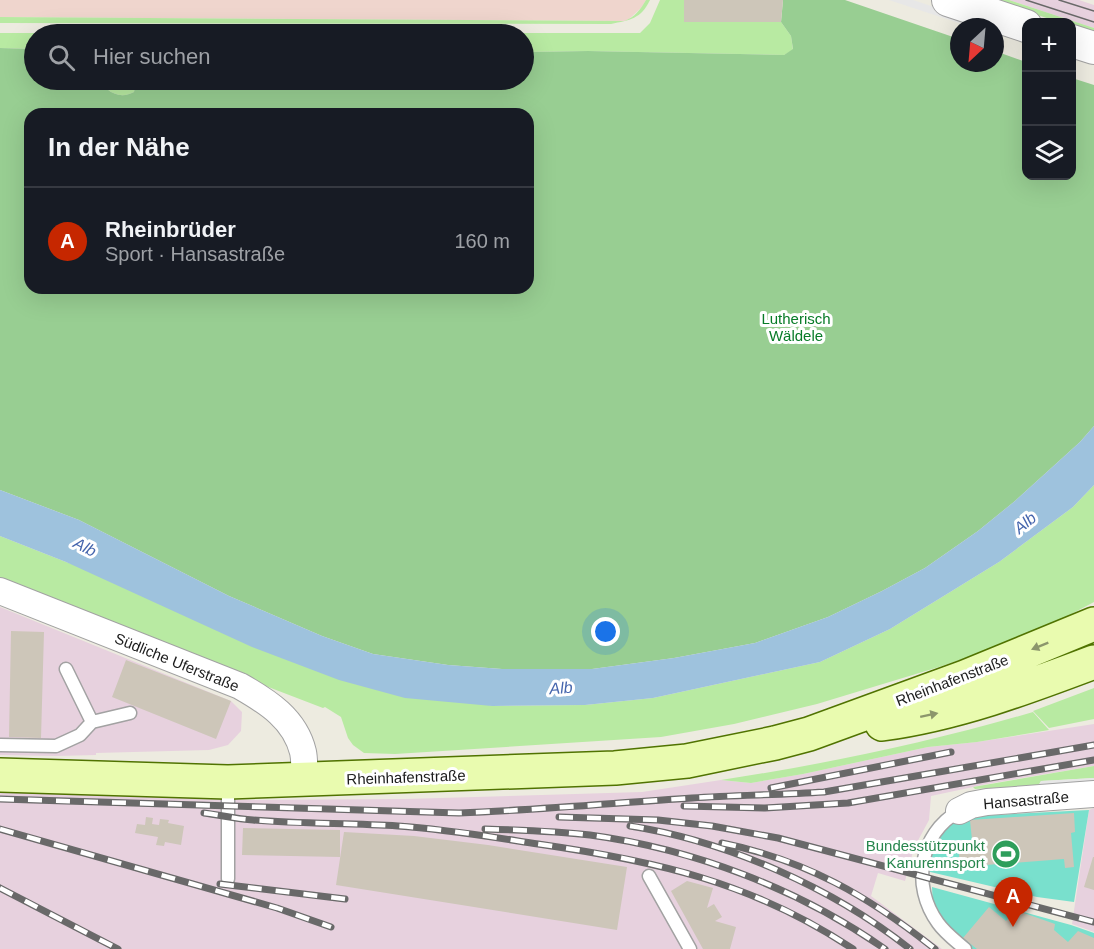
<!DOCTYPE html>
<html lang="de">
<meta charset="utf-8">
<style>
body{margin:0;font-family:Arial,sans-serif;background:#242831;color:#f1f3f6}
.controls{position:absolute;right:18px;top:18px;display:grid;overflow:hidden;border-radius:12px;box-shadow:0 6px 24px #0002}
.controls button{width:54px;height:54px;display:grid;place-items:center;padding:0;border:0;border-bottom:2px solid #363941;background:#171b24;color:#f1f3f6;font:30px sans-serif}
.compass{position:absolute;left:950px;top:18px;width:54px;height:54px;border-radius:50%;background:#171b24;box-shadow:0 6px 24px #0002;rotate:206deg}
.you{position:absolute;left:606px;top:632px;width:21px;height:21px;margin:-15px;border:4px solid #fff;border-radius:50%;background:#1a73e8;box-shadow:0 0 0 9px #1a73e833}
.badge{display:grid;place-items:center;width:39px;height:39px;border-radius:50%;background:#c62700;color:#fff;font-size:20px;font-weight:700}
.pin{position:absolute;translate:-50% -50px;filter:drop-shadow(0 2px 3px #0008)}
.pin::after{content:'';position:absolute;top:32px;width:21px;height:18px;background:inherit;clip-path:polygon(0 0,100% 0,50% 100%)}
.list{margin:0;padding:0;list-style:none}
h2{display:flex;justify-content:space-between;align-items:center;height:78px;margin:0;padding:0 24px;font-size:26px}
h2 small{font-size:20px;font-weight:400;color:#9ea1a6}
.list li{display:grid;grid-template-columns:39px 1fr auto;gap:18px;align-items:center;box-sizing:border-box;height:108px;padding:0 24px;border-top:2px solid #363941}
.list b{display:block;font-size:22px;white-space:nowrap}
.list p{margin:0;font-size:20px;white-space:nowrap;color:#9ea1a6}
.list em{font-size:20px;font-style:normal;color:#9ea1a6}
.icon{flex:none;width:33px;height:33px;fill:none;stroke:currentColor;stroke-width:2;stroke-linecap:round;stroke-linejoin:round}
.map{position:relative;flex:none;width:1094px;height:949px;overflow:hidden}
.search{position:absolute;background:#171b24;box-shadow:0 6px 24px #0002;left:24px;top:24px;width:510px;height:66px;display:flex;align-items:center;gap:15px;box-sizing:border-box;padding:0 21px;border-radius:33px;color:#9ea1a6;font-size:22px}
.panel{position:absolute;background:#171b24;box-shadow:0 6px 24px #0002;left:24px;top:108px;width:510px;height:186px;border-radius:18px}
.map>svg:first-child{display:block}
.commercial{fill:#efd5cd}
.industrial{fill:#e7d1de}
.grass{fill:#b8eaa2}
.forest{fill:#98ce92;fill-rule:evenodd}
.pitch{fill:#79e0cd}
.parking{fill:#e7e7e7}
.water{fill:#9ec2dd}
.building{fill:#cdc6b9}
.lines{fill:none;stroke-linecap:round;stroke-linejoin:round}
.service-casing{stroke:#a2a2a2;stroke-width:15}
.minor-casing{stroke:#a2a2a2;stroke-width:28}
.tertiary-casing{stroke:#a2a2a2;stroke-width:34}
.secondary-casing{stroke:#507301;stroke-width:36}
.service{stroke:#fff;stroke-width:12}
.minor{stroke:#fff;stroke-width:26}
.tertiary{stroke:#fff;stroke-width:32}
.secondary{stroke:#e9fbaf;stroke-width:33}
.tram{stroke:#696969;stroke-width:1.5}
.rail-casing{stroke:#696969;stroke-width:7}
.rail{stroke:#fff;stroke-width:4.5;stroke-dasharray:14;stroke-linecap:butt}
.oneway{fill:#8c966c}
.labels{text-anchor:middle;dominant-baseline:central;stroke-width:6;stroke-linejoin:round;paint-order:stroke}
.park-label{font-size:15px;fill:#077b27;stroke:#fff}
.street-label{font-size:15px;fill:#1b1b1b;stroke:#fff}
.leisure-label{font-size:15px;fill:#27864d;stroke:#fff;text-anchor:end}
.water-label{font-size:16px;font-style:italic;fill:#4565ad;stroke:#fff}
</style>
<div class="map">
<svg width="1094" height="949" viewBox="0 0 1094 949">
<rect width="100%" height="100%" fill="#edebe0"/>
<path class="commercial" d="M0 0H646L642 7 629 19 624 21 0 17Z"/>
<path class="industrial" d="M1009 0H1079L1094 5V28Z
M0 607 231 701 242 712 241 731 228 745 209 750 96 753V755L56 756 0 755Z
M1094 724V766L987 784 931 796 929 820 914 848 905 881 878 873 871 896 942 949H0V790L252 800 405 799 642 792 721 780 751 783 803 774 928 747 977 742Z
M1094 808V932L1072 924 1089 810Z"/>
<path class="grass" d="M646 0H650C641 19 630 20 611 24L0 23V17L624 21C634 18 641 9 646 0Z
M660 0H684V22H781L791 36 793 50 784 55 588 51 524 52V34H34V49L0 48V33H640L650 23Z
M991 0H1009L1018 3 1094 28V34L1072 27V22H1059Z
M107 80H136L134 92C125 97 115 96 107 89Z
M1094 485V602L1030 636 939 667 817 704 734 724 661 737 395 754 364 753 353 745 348 738 341 717 325 707 323 708 164 647 0 579V536L66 562 492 706 585 705 653 698 820 662 890 629 999 562 1073 507Z
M1094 688V719L1049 728 1033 711Z
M1033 712 1049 730 977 742 928 747 803 774 751 783 721 780C826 764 931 742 1033 712Z
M1094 766V778L1041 781 1039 785 975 789 973 787Z"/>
<path class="forest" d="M783 0H845L959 39V63H995V51L1026 62V176H1072V78L1094 85V426L1080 442 1015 501 978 531 925 568 882 591 828 617 755 643 674 658 592 669H502L448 665 373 654 322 636 229 596 79 520 0 490V48L34 49V80H107V89C115 96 125 97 134 92L136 80H524V52L588 51 784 55 793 49 791 36 781 22ZM30 114H528V288H30Z"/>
<path class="pitch" d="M1089 810 1074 902 1037 897 926 871 932 848 955 817Z
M932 887 1071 925 1094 933V949H970L944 925 933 907Z"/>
<path class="parking" d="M889 0H913L994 27H971Z
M1094 778V785L1036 789 1041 781Z"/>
<path class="water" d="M1094 426V485L1073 507 999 562 890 629 820 662 653 698 585 705 492 706 405 698 339 680 252 647 66 562 0 536V490L79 520 229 596 322 636 373 654 448 665 502 669H592L674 658 755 643 828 617 882 591 925 568 978 531 1015 501 1080 442Z"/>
<path class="building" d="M684 0H783L781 22H684Z
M11 631 44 632 41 738 9 737Z
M126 660 231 701 216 739 112 697Z
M1074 813 1075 832 1071 833 1074 867 1065 868 1064 859 960 867 958 841 972 840 970 820Z
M146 817 153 818 152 824 159 825 160 819 169 820 168 823 184 826 181 845 165 842 164 846 156 845 158 837 135 833 137 824 145 825Z
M243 828 340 830V857L242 855Z
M344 832 414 836 488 845 627 867 617 930 336 885Z
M1093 857H1094V890L1084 887Z
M687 881 713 888 707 908 714 904 722 917 715 921 736 927 730 949H703L671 891Z
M989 907 1006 921 1015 910 1055 924 1054 930 1068 942 1078 931 1094 938V949H977L963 938Z"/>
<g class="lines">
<g class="service-casing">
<path id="service" d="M66 669 92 722 130 713
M0 745 56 746 80 735 92 722
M959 811C919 834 911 886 938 923 945 933 956 941 965 949
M649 876 690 949
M228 879V784"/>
</g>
<g class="minor-casing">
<path id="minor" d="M0 591 240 686C268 702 295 719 303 752 305 761 304 772 304 781
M959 811 971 805 987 802 1094 794"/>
</g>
<g class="tertiary-casing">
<path id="tertiary" d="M948 0 1026 26
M1072 41 1094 48"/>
</g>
<g class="secondary-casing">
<path id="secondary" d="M882 724C956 714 1025 688 1094 662
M0 775 228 782 615 768 687 761 775 743 809 734 965 677 1094 624"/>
</g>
<use href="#service" class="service"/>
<use href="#minor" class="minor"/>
<use href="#tertiary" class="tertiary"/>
<use href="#secondary" class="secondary"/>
<path class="tram" d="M1026 0 1094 22
M1059 0 1094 11"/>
<g class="rail-casing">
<path id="rail" d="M771 788 951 752
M0 799 459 813C537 810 614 803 692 798 736 795 780 795 824 792L1094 745
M684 806 765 808 848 803 1094 760
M204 813C220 815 237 819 253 820 301 824 350 823 398 826 445 829 492 837 538 844 656 861 752 882 853 949
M559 817 658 820 712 826 778 838 1094 922
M630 826C727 841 833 888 910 949
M0 829 277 908 331 927
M485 829C520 830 555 831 590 835 694 849 799 889 885 949
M722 843C806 860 868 896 935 949
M220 884 345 899
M0 888 118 949"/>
</g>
<use href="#rail" class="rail"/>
</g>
<defs><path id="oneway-solid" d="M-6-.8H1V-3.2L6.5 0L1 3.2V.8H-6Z" transform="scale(1.5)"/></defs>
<g class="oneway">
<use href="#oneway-solid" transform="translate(1040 646) rotate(158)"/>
<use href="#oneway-solid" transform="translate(929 715) rotate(-12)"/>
</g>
<defs>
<g id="stadium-disc" transform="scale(1.5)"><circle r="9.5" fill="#2e9e5b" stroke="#fff"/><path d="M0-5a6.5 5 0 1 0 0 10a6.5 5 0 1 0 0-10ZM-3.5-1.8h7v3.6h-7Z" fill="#fff"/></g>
</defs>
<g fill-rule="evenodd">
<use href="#stadium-disc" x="1006" y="854"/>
</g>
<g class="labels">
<g class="park-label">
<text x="796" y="318">Lutherisch<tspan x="796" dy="17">Wäldele</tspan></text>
</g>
<g class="street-label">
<text transform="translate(177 662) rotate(22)">Südliche Uferstraße</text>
<text transform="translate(952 680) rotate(-21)">Rheinhafenstraße</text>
<text transform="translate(406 777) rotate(-2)">Rheinhafenstraße</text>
<text transform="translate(1026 800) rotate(-5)">Hansastraße</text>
</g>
<g class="leisure-label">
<text x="985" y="845">Bundesstützpunkt<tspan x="985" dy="17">Kanurennsport</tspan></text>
</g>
<g class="water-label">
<text transform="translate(1025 523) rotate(-39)">Alb</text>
<text transform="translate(85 547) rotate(28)">Alb</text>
<text transform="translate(561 688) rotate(-4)">Alb</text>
</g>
</g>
</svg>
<div class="controls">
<button>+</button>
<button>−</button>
<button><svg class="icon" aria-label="layers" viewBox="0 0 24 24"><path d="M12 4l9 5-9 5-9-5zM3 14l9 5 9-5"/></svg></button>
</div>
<svg class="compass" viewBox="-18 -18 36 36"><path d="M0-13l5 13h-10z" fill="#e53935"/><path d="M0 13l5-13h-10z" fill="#9ea1a6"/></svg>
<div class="you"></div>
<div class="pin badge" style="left:1013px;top:927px">A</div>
<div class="search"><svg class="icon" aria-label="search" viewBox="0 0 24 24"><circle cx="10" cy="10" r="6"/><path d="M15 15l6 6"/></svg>Hier suchen</div>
<section class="panel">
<h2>In der Nähe<small></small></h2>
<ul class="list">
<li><span class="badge">A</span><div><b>Rheinbrüder</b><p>Sport · Hansastraße</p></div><em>160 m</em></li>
</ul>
</section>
</div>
